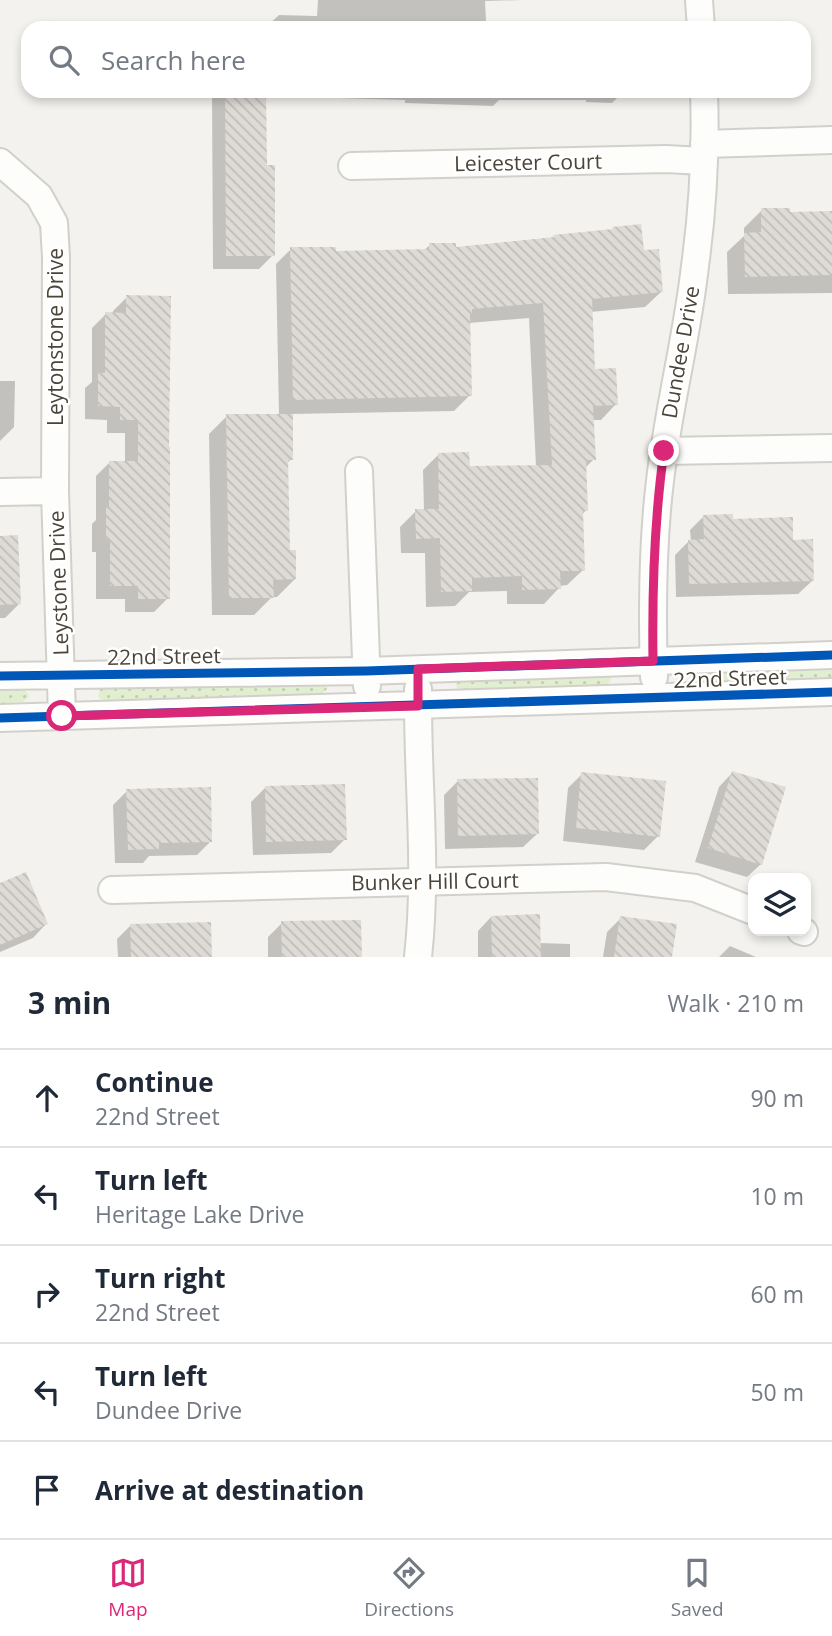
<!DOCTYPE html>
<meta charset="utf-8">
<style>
body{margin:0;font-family:"Open Sans",sans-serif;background:#f6f6f7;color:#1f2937}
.controls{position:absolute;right:21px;bottom:21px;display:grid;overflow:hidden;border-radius:14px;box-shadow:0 4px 10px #0003}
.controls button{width:63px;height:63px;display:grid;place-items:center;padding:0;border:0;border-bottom:2px solid #e0e1e3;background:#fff;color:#1f2937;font:35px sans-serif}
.stop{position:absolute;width:21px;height:21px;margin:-16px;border:5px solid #db2777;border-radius:50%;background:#fff}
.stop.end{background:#db2777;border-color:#fff;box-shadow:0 2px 7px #0008}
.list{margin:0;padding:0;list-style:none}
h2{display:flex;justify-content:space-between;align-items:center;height:91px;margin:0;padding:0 28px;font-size:30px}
h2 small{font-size:23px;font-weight:400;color:#747a83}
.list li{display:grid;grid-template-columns:46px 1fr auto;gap:21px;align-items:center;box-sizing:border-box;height:98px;padding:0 28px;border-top:2px solid #e0e1e3}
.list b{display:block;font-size:26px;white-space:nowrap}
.list p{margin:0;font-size:23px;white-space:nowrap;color:#747a83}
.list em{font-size:23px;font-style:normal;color:#747a83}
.icon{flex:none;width:38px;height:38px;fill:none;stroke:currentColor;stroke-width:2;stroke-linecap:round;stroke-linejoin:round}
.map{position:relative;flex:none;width:832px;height:957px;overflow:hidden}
.search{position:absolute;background:#fff;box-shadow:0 4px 10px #0003;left:21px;right:21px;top:21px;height:77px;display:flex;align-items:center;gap:18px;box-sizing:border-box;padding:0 24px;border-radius:21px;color:#747a83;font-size:26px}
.sheet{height:581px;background:#fff}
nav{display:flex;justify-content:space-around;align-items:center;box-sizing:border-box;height:98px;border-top:2px solid #e0e1e3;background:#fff;font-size:19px;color:#747a83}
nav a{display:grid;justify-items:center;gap:4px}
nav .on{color:#db2777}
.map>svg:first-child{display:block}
.grass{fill:url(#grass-dots)}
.shadow{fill:#0003}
.building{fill:url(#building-back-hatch)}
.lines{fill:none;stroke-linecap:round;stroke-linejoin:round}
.minor-casing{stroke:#d2d0cb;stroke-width:30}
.minor{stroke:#fdfdfc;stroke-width:26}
.cycleway-casing{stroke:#fff;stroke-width:13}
.cycleway{stroke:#0057b8;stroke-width:9}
.route{stroke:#db2777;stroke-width:9}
.labels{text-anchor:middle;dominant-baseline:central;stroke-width:5;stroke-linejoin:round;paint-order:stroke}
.street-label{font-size:21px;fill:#4b4439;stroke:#fff}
</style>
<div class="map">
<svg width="832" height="957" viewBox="0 0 832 957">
<defs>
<pattern id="grass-dots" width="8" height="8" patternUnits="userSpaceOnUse" patternTransform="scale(1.75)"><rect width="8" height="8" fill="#e1eecf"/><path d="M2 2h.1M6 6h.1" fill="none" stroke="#c3cdb2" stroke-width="1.8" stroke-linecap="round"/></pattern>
<pattern id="building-back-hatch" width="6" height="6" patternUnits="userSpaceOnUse" patternTransform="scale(1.75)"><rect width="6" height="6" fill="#dedbd6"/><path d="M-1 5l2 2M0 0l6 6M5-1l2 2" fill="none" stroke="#c0bdb8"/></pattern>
</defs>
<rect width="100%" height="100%" fill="#f4f2ee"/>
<path class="grass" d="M832 665V679L700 683 697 682 694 675 695 671Z
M611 675V680L607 685 462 690 457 688 455 680Z
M324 680 327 685V689L321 694 104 701 98 697 100 687Z
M0 688C11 688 26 684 29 697L23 702 0 703Z"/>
<path class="shadow" d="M318 0H522L485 1 486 21 646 22V28H265L279 15 317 16Z
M215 91H624L612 103 586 102V100H499L493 106 405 103V100L338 98V95L265 93V167L273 255 259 269H213L212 94Z
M762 210 789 214 832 213V293L728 294 727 252 744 236V228Z
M613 229 642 252 661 292 645 307 590 312 593 371 616 404 601 420H592L594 459 585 468 586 510 582 515 583 570 567 585 559 586V588L544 604H507V591L469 592 455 606 426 607 425 553H401L400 527 416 511H424L423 470 438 455 468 468 536 467 529 318 469 323 470 395 454 411 291 414V459L286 464 288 552 295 579 277 597H272L254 615H212L209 434 227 416H279L276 264 291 249 334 252 423 251 430 245 454 248 551 239 554 237 611 231Z
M127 297 168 598 154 612H125V599H96V552H92V524L96 520V476L110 462 125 463V433H107V420L85 419V388L92 382V328L106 314H113V311Z
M0 381H15L14 427 0 441Z
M704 516 731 521 792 541 812 581 798 594 676 597 675 555 689 541H691L690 530Z
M0 543 19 604 5 618H0Z
M732 773 761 864 747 877 695 862 719 787Z
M582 774 658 836 644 850 563 841 568 788Z
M458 781 537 834 523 847 445 849 444 795Z
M265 788 345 839 331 853 253 855 251 802Z
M127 791 210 842 197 855 149 856 143 863H115L113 805Z
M0 885 46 924 33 938 0 952Z
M491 917 539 943 570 944V957H478V931Z
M621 918 670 957H603L607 932Z
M282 923 360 957H268V937Z
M131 925 210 957H118L117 939Z
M730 946 756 957H719Z"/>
<path class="building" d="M225 91H266L267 165H275V256H226Z
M761 208H790V212L832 211V275L745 277 744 233 761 232Z
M641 224 644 250 659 249 663 292 592 299 595 369 616 368 618 405 593 406 596 460H586L588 511H583L585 571H560L561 589 522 590V576L472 578V591L441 592 440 538 416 539 415 509H439L438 453 469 452 470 466 552 465 543 303 472 309V313H470L472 396 293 400 290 247H336V251L429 249V243H456V247L554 237 553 235 613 229 612 227Z
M126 295 171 296 169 447H170V599H138V586H110V539H106V508H109V461H138V420H120V407L98 406V373H105V312L126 313Z
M226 414H293V460H288L290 550H296V579L273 580 274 598H229Z
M733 514V519L793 517V540L813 539 814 581 689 584 688 540 704 539 703 515Z
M18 535 21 604 0 605V536Z
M732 771 786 787 762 865 708 848Z
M581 772 666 781 660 837 576 828Z
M538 778 539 834 458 836 457 779Z
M345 784 347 840 266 842 265 786Z
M211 787 212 842 159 843V849L128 850 126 789Z
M26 872 48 924 0 945V883Z
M540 914 541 957H492L491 916Z
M620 916 677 924 672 957H614Z
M361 920 362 957H282L281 921Z
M211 922 212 957H131L130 924Z"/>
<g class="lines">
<g class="minor-casing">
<path id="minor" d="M699 0 701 28
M704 144 832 140
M0 162 39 196 54 223 56 257 55 491 62 716
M352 166 666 159 703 161
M664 451 832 448
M359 471 367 686
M0 492 55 491
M0 676 366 671 832 655
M654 677C652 612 652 546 660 481 668 409 687 338 695 266 703 208 706 149 704 91
M418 689C417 779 428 868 418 957
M0 718 832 692
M112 890 606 877 695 888 753 911
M801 931 804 932"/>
</g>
<use href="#minor" class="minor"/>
<g class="cycleway-casing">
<path id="cycleway" d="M0 676 366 671 832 655
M0 718 832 692"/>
</g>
<use href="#cycleway" class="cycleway"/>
</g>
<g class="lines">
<path class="route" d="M62 716 418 706V669L653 661C652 591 654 521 664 451"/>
</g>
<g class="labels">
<g class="street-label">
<text transform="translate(528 162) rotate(-1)">Leicester Court</text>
<text transform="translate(55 337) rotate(-90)">Leytonstone Drive</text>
<text transform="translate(680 352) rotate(-80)">Dundee Drive</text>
<text transform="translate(58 583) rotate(-92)">Leystone Drive</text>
<text transform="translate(164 656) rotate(-1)">22nd Street</text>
<text transform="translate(730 678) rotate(-2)">22nd Street</text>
<text transform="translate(435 881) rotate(-1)">Bunker Hill Court</text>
</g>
</g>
</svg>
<div class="controls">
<button><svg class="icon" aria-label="layers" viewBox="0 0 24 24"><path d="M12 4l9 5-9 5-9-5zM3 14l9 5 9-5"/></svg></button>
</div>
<div class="stop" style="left:62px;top:716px"></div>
<div class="stop end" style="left:664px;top:451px"></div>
<div class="search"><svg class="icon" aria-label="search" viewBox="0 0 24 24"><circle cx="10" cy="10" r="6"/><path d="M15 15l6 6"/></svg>Search here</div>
</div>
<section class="sheet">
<h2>3 min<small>Walk · 210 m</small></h2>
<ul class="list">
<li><svg class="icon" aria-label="ahead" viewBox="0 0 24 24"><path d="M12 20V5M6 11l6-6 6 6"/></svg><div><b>Continue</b><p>22nd Street</p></div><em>90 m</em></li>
<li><svg class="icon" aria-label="left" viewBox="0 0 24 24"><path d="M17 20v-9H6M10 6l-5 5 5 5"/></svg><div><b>Turn left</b><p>Heritage Lake Drive</p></div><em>10 m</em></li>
<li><svg class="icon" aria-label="right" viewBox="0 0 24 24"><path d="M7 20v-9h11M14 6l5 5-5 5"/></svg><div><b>Turn right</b><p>22nd Street</p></div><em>60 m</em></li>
<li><svg class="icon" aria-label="left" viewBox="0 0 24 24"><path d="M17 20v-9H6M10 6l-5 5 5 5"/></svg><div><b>Turn left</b><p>Dundee Drive</p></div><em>50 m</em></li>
<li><svg class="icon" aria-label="arrive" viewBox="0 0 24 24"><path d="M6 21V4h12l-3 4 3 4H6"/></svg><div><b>Arrive at destination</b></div></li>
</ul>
</section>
<nav>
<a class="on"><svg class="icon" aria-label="map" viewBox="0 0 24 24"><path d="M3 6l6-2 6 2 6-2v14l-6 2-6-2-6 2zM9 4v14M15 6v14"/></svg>Map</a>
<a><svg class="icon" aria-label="directions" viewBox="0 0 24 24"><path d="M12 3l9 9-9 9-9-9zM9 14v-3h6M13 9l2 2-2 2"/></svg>Directions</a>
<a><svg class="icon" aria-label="saved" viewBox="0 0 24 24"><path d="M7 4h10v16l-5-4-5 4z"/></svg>Saved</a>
</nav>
